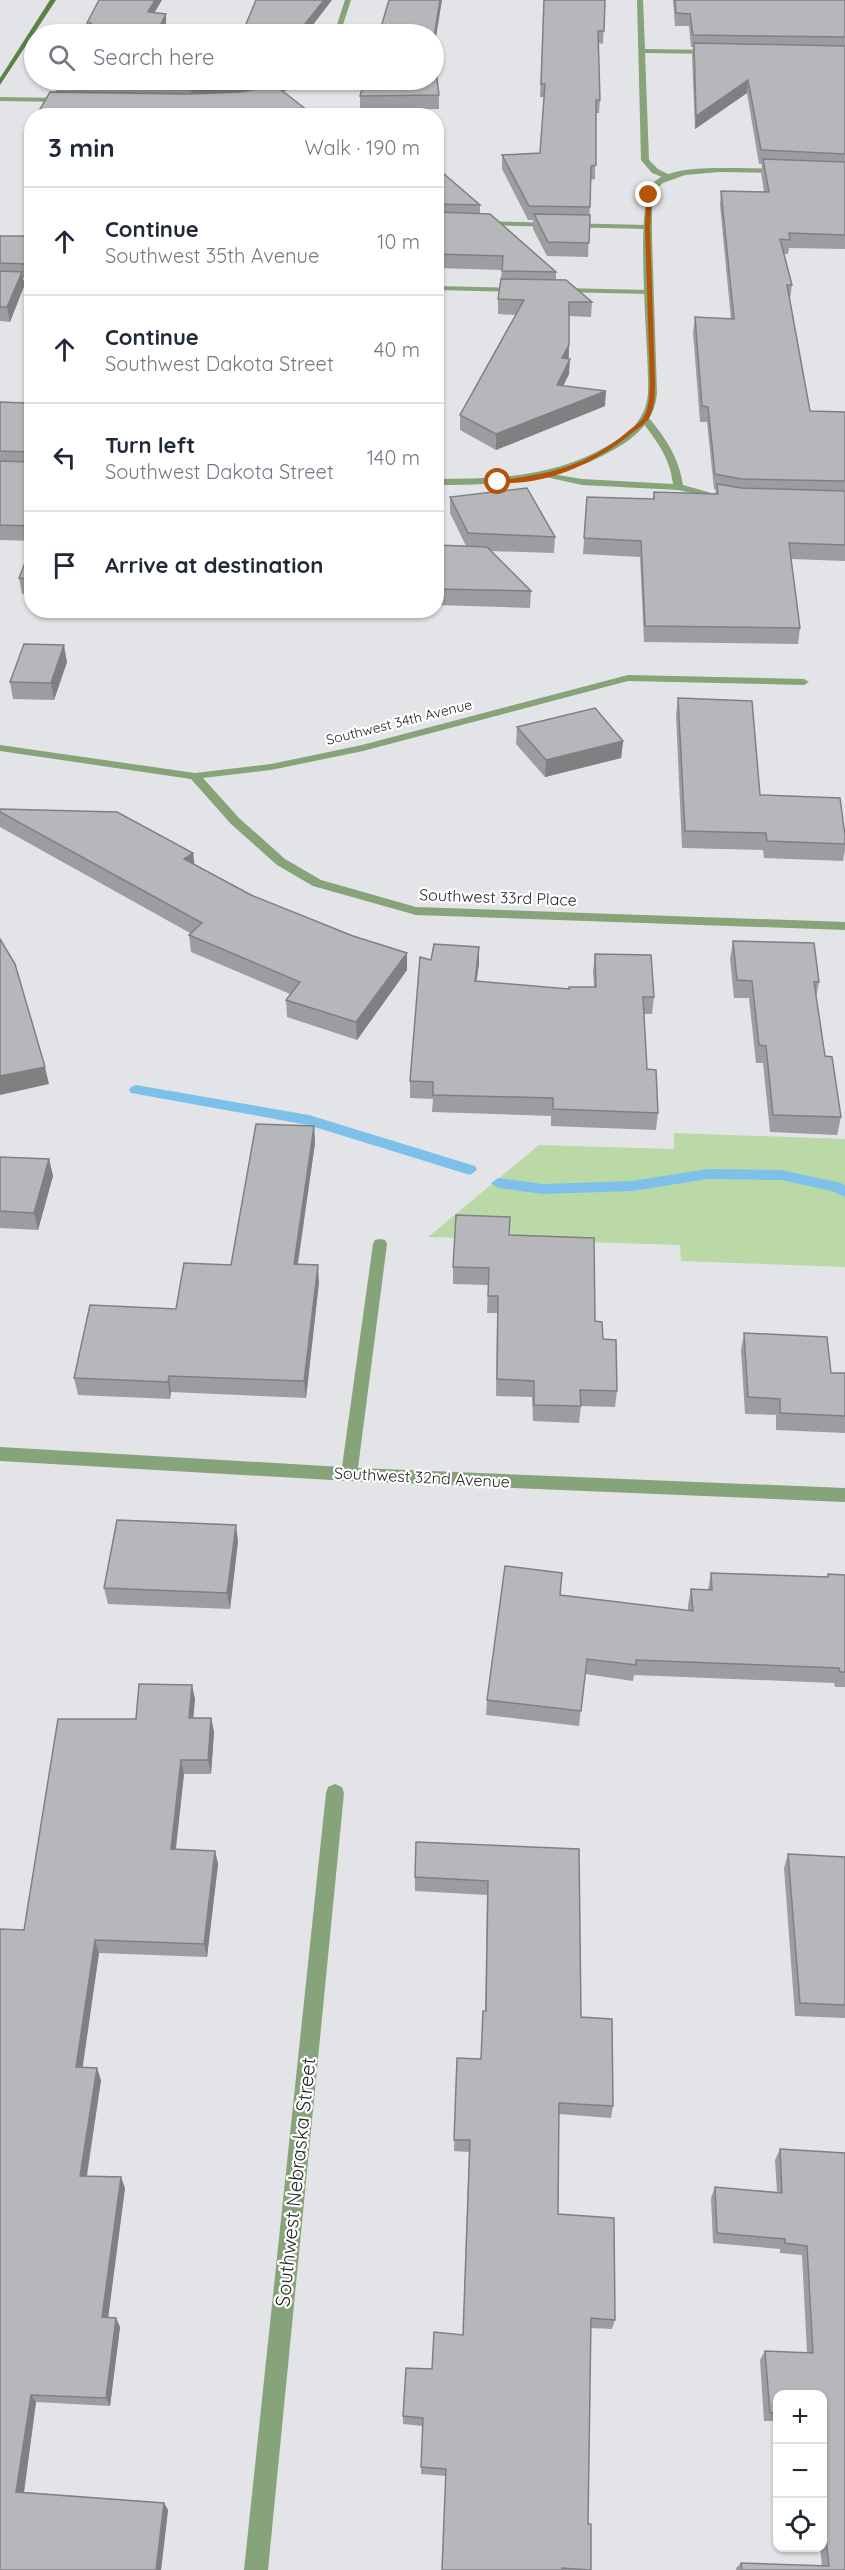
<!DOCTYPE html>
<meta charset="utf-8">
<style>
body{margin:0;font-family:Quicksand,sans-serif;background:#f2f2f3;color:#1f2937}
.controls{position:absolute;right:18px;bottom:18px;display:grid;overflow:hidden;border-radius:12px;box-shadow:0 2px 4px #0004}
.controls button{width:54px;height:54px;display:grid;place-items:center;padding:0;border:0;border-bottom:2px solid #e0e1e3;background:#fff;color:#1f2937;font:30px sans-serif}
.stop{position:absolute;width:18px;height:18px;margin:-14px;border:4px solid #b45309;border-radius:50%;background:#fff}
.stop.end{background:#b45309;border-color:#fff;box-shadow:0 2px 6px #0008}
.list{margin:0;padding:0;list-style:none}
h2{display:flex;justify-content:space-between;align-items:center;height:78px;margin:0;padding:0 24px;font-size:26px}
h2 small{font-size:20px;font-weight:400;color:#747a83}
.list li{display:grid;grid-template-columns:39px 1fr auto;gap:18px;align-items:center;box-sizing:border-box;height:108px;padding:0 24px;border-top:2px solid #e0e1e3}
.list b{display:block;font-size:22px;white-space:nowrap}
.list p{margin:0;font-size:20px;white-space:nowrap;color:#747a83}
.list em{font-size:20px;font-style:normal;color:#747a83}
.icon{flex:none;width:33px;height:33px;fill:none;stroke:currentColor;stroke-width:2;stroke-linecap:round;stroke-linejoin:round}
.map{position:relative;flex:none;width:845px;height:2570px;overflow:hidden}
.search{position:absolute;background:#fff;box-shadow:0 2px 4px #0004;left:24px;top:24px;width:420px;height:66px;display:flex;align-items:center;gap:15px;box-sizing:border-box;padding:0 21px;border-radius:33px;color:#747a83;font-size:22px}
.panel{position:absolute;background:#fff;box-shadow:0 2px 4px #0004;left:24px;top:108px;width:420px;height:510px;border-radius:24px}
.map>svg:first-child{display:block}
.green{fill:#bad9a6}
.lines{fill:none;stroke-linecap:round;stroke-linejoin:round}
.stream{fill:#7dc1eb;fill-rule:evenodd}
.service{fill:#87a379;fill-rule:evenodd}
.minor{fill:#87a379;fill-rule:evenodd}
.tertiary{fill:#87a379;fill-rule:evenodd}
.secondary{fill:#5a8343;fill-rule:evenodd}
.wall{fill:#9c9da0}
.shaded-wall{fill:#7f8082}
.building{fill:#b5b7ba;stroke:#7f8082;stroke-width:1.5}
.route{fill:#b45309}
.labels{text-anchor:middle;dominant-baseline:central;stroke-width:4.5;stroke-linejoin:round;paint-order:stroke}
.far-street-label{font-size:14px;fill:#242526;stroke:#fff}
.street-label{font-size:16px;fill:#242526;stroke:#fff}
.near-street-label{font-size:20px;fill:#242526;stroke:#fff}
</style>
<div class="map">
<svg width="845" height="2570" viewBox="0 0 845 2570">
<rect width="100%" height="100%" fill="#e2e4e7"/>
<path class="green" d="M674 1133 845 1139V1267L681 1261 680 1245 428 1237 539 1145 674 1149Z"/>
<g class="lines">
<path class="stream" d="M136 1085 309 1115 475 1166 477 1170 470 1175 308 1125 131 1093 129 1090 131 1087Z
M708 1169 781 1170 841 1183 845 1186V1197L832 1191 781 1180 708 1179 632 1191 543 1194 498 1188 491 1183 498 1178 543 1184 632 1181Z"/>
<path class="service" d="M478 221 648 225 652 227 648 229 481 225H478Z"/>
<path class="minor" d="M345 0H351L340 34H334Z
M637 0H643L645 49 713 50 716 52 713 54 645 53 649 160 658 169 670 175 667 179 652 173 641 160Z
M306 80H314L264 99 261 97Z
M0 97 63 98 66 100 63 102 0 101Z
M0 279 32 280V284L0 283Z
M436 286 518 288 522 290 518 292 436 290Z
M560 288 650 290 654 292 650 294 557 292V288Z
M642 417H648C666 438 679 458 683 485L722 496V500L678 490 582 485 541 476 546 473 582 479 673 484C670 457 656 440 640 419Z
M628 675 804 679 809 682 804 685 628 681 363 751 271 770 203 778 239 818 285 859 321 880 416 907 845 922V930L416 915 313 886 277 865 231 824 191 779 0 751V745L195 773 271 764 362 745Z
M380 1239 385 1240 387 1244 358 1468 845 1488V1502L349 1481 0 1461V1447L342 1467 373 1244 375 1240Z
M335 1784 342 1787 344 1793 268 2570H244L326 1793 328 1787Z"/>
<path class="tertiary" d="M737 168 782 169 786 171 782 173 719 172 685 175 663 183 656 189 652 205V238L657 393C655 419 638 436 615 449 559 482 500 485 436 485V479C498 479 555 477 609 445 631 433 646 418 648 393 650 356 633 204 653 183 669 166 714 168 737 168Z"/>
<path class="secondary" d="M50 0H56L0 85V78Z"/>
</g>
<path class="wall" d="M544 0H605L603 44 598 43 600 100 599 113H596L595 179 591 180 588 257 547 256 533 229V220H528L502 169V155L540 153 544 97H540Z
M673 0H845V249L789 248 788 254H784L792 285 790 299H789L810 411 845 412V561L791 559 800 628 798 644 644 642 640 557 583 554 587 497 653 499 654 492 715 494 716 490 714 489 707 422H700L693 332 695 317 731 319 720 205 721 191 764 192 761 172 762 164H759L747 93 695 129 692 56 693 47H691L689 26H675Z
M55 85 266 87V88L307 110 377 116 56 92Z
M439 95V109L360 110V96Z
M32 122V143H29L27 130Z
M436 167 480 205V213L556 272V280L592 302 591 317 569 316V374L563 386 605 406 496 450 460 430V415L516 315 498 314V299L502 270 436 268Z
M0 236H32V268L28 278H23L24 286 10 322 0 321Z
M32 396V541L0 540V402L26 403Z
M450 497 555 537 554 553 490 551 531 591 530 608 436 605V545L466 546 450 513Z
M32 545V594H22L19 578Z
M67 662 54 700 13 699 10 682Z
M678 698 760 795 845 835V850L843 861 764 858 763 850 682 848 676 715Z
M517 727 623 741 621 758 545 777 516 744Z
M0 809 193 853 194 864 251 895 353 936 407 953V970L357 1040 287 1017 286 1000 290 994 191 952 189 935 190 933 0 827Z
M733 941 819 982 816 999 825 1056 841 1117 837 1135 770 1132 763 1063H756L749 998H734L730 959Z
M595 954 654 997 652 1014H644L647 1069 658 1113 656 1130 551 1126V1116L432 1112 433 1099 410 1098V1081L431 960 479 964 476 982 569 989 594 987 593 971Z
M314 1126 315 1143 298 1264 319 1282 306 1398 171 1392 170 1399 78 1395 74 1378 176 1309 231 1265Z
M0 1157 49 1159 53 1176 38 1230 0 1228Z
M509 1235 595 1321 603 1339 617 1391 615 1407 581 1406 579 1423 533 1421 532 1397 496 1396 497 1313H487L488 1285 453 1284V1267Z
M744 1333 831 1373H845V1433L776 1430V1415L745 1414 741 1350Z
M238 1541 230 1609 108 1604 104 1588Z
M711 1573 827 1577 828 1574 845 1575V1687H835L834 1683 634 1675 633 1681 585 1674 579 1726 486 1715 487 1700 560 1595 688 1611V1605L691 1589 708 1590Z
M195 1699 193 1718H211L214 1732 211 1774H184L176 1849 215 1851 218 1864 207 1957 99 1953 82 2068 101 2080 87 2176 125 2188 108 2318H116L120 2327 110 2406 36 2402 24 2492 164 2503 168 2510 161 2570H0L24 1930 136 1719Z
M579 1849 581 2017 613 2106 611 2118 559 2114 558 2214 615 2320 612 2329 590 2328 588 2524 591 2570H442L446 2476 421 2474 423 2426 403 2424V2416L432 2369 463 2335 469 2152 454 2151 457 2058 481 2059 485 2011 487 1895 415 1891V1877Z
M788 1854 845 1857V2018L795 2016 784 1868Z
M780 2149 845 2153V2570H736V2568L741 2563 822 2566 820 2547H822V2394H777V2421H764L760 2360 765 2351 807 2353 802 2255 780 2253V2249L713 2243 711 2198 715 2187 777 2192 775 2160Z"/>
<path class="shaded-wall" d="M155 0H162L149 22 148 12Z
M324 0H332L306 34H297Z
M440 0H442L434 50V37Z
M166 14V25L162 34H156Z
M263 80H271L266 87V91L192 99 191 88Z
M748 80 747 93 695 129 696 116Z
M32 249V268L28 278 26 264Z
M22 272 24 286 10 322 7 307Z
M569 345 568 360 562 358Z
M570 359 569 374 556 400 557 385Z
M606 391 605 406 496 450V434Z
M64 645 67 662 54 700 51 683Z
M623 741 621 758 545 777 546 760Z
M193 853 195 870 184 859Z
M479 947V964L474 999 475 981Z
M407 953V970L357 1040 356 1022Z
M45 1067 49 1084 0 1095V1076Z
M314 1126 315 1143 295 1281 294 1264Z
M49 1159 53 1176 38 1230 34 1213Z
M318 1265 319 1282 306 1398 304 1381Z
M169 1376 171 1392 170 1399 168 1382Z
M236 1525 238 1541 230 1609 227 1593Z
M192 1685 195 1699 192 1732 189 1718Z
M211 1718 214 1732 211 1774 208 1760Z
M181 1760 184 1774 174 1863 171 1849Z
M215 1851 218 1864 207 1957 204 1944Z
M95 1940 99 1953 81 2079 76 2067Z
M97 2068 101 2080 85 2186 80 2176Z
M121 2177 125 2188 107 2326 102 2317Z
M116 2318 120 2327 110 2406 106 2398Z
M31 2395 36 2402 23 2499 16 2492Z
M164 2503 168 2510 161 2570H156Z"/>
<path class="building" d="M99 0H155L148 12 166 14 156 34H84L91 23H87Z
M256 0H324L297 34H242Z
M389 0H440L434 37V34H379Z
M544 0H605L604 31H598L600 100H596V165L591 166 590 207 529 206 502 155 540 153 545 84H541Z
M675 0H845V37L693 35 690 14 676 13Z
M694 43 845 46V154L761 150 748 80 696 116Z
M434 54 439 95 360 96 365 80H434Z
M58 80H265L250 83 191 88 55 85Z
M276 86 307 110 372 111 377 116H36L50 92 191 94 239 92Z
M32 122V130H27Z
M763 159 845 162V235L789 233 790 240 780 239 792 285H787L810 411 845 412V481L741 479 715 474 708 407 702 406 695 317 734 319 721 191 769 192Z
M436 167 480 205 436 204Z
M436 212 490 214 556 272 502 271 503 256 436 254Z
M534 214 590 215 589 243 548 242Z
M0 236H32V249L26 264 0 263Z
M0 271 22 272 7 307H0Z
M501 279 566 280 592 302H569V345L562 358 570 359 557 385 606 391 496 434 460 415 524 300 498 299Z
M29 396H32V456L31 452 0 451V402L26 403Z
M32 460V526L0 525V461L30 462Z
M717 484 741 488 845 491V545L789 543 800 628 645 626 641 541 584 538 587 497 654 499V492L718 494Z
M527 488 555 537 468 533 450 497Z
M32 545V579L19 578Z
M436 545 487 547 531 591 436 589Z
M24 644 64 645 51 683 10 682Z
M678 698 752 701 760 795 840 798 845 835V844L767 841 766 833 685 831Z
M595 708 623 741 546 760 517 727Z
M0 809 117 812 193 853 184 859 251 895 353 936 407 953 356 1022 286 1000 300 982 189 935 202 923 0 812Z
M0 939 15 964 45 1067 0 1076Z
M733 941 814 943 819 982H814L825 1056 832 1057 841 1117 773 1115 766 1046 759 1045 752 981 737 980Z
M434 944 479 947 475 981 569 989V987H596L595 954 651 955 654 997H643L647 1069 656 1070 658 1113 553 1109V1098L433 1095V1082L410 1081 420 957 431 960Z
M256 1124 314 1126 294 1264 318 1265 304 1381 169 1376 168 1382 74 1378 90 1305 176 1309 184 1263 231 1265Z
M0 1157 49 1159 34 1213 0 1211Z
M456 1215 510 1217 509 1235 594 1238 595 1321 602 1322 603 1339 616 1340 617 1391 580 1390 581 1406 534 1405V1381L497 1379 498 1296H488L489 1268 453 1267Z
M744 1333 827 1337 831 1373H845V1416L780 1413V1399L748 1397Z
M117 1520 236 1525 227 1593 104 1588Z
M505 1566 562 1573 560 1595 693 1611 691 1589 712 1590 711 1573 828 1577V1574L845 1575V1672H840L839 1668 636 1660V1665L587 1659 581 1711 487 1700Z
M139 1684 192 1685 189 1718H211L208 1760H181L171 1849 215 1851 204 1944 95 1940 76 2067 97 2068 80 2176 121 2177 102 2317 116 2318 106 2398 31 2395 16 2492 164 2503 156 2570H0V1929L24 1930 58 1719H136Z
M416 1842 579 1849 581 2017 612 2019 613 2106 559 2103 558 2214 614 2218 615 2320 591 2318 588 2524H591V2570L562 2568V2570H442L446 2469 421 2467 423 2418 403 2416 406 2368 432 2369 434 2332 463 2335 470 2140H454L457 2058 481 2059 483 2011H486L488 1881 415 1877Z
M788 1854 845 1857V2005L800 2003Z
M780 2149 845 2153V2570H742L741 2563 829 2566 822 2504V2394H777V2413H770L765 2351 813 2353 807 2246 785 2243V2239L717 2233 715 2187 782 2193Z"/>
<path class="route" d="M649 194 652 195 650 227 655 382C655 394 655 407 649 418 646 424 637 429 632 433 595 464 545 486 496 483L498 480C548 475 586 466 626 433 631 428 639 424 643 418 650 408 649 393 650 382L645 227 647 195Z"/>
<g class="labels">
<g class="far-street-label">
<text transform="translate(399 722) rotate(-14)">Southwest 34th Avenue</text>
</g>
<g class="street-label">
<text transform="translate(498 897) rotate(2)">Southwest 33rd Place</text>
<text transform="translate(422 1477) rotate(3)">Southwest 32nd Avenue</text>
</g>
<g class="near-street-label">
<text transform="translate(295 2182) rotate(-84)">Southwest Nebraska Street</text>
</g>
</g>
</svg>
<div class="controls">
<button>+</button>
<button>−</button>
<button><svg class="icon" aria-label="locate" viewBox="0 0 24 24"><circle cx="12" cy="12" r="6"/><path d="M12 2v4M12 18v4M2 12h4M18 12h4"/></svg></button>
</div>
<div class="stop" style="left:498px;top:482px"></div>
<div class="stop end" style="left:649px;top:195px"></div>
<div class="search"><svg class="icon" aria-label="search" viewBox="0 0 24 24"><circle cx="10" cy="10" r="6"/><path d="M15 15l6 6"/></svg>Search here</div>
<section class="panel">
<h2>3 min<small>Walk · 190 m</small></h2>
<ul class="list">
<li><svg class="icon" aria-label="ahead" viewBox="0 0 24 24"><path d="M12 20V5M6 11l6-6 6 6"/></svg><div><b>Continue</b><p>Southwest 35th Avenue</p></div><em>10 m</em></li>
<li><svg class="icon" aria-label="ahead" viewBox="0 0 24 24"><path d="M12 20V5M6 11l6-6 6 6"/></svg><div><b>Continue</b><p>Southwest Dakota Street</p></div><em>40 m</em></li>
<li><svg class="icon" aria-label="left" viewBox="0 0 24 24"><path d="M17 20v-9H6M10 6l-5 5 5 5"/></svg><div><b>Turn left</b><p>Southwest Dakota Street</p></div><em>140 m</em></li>
<li><svg class="icon" aria-label="arrive" viewBox="0 0 24 24"><path d="M6 21V4h12l-3 4 3 4H6"/></svg><div><b>Arrive at destination</b></div></li>
</ul>
</section>
</div>
